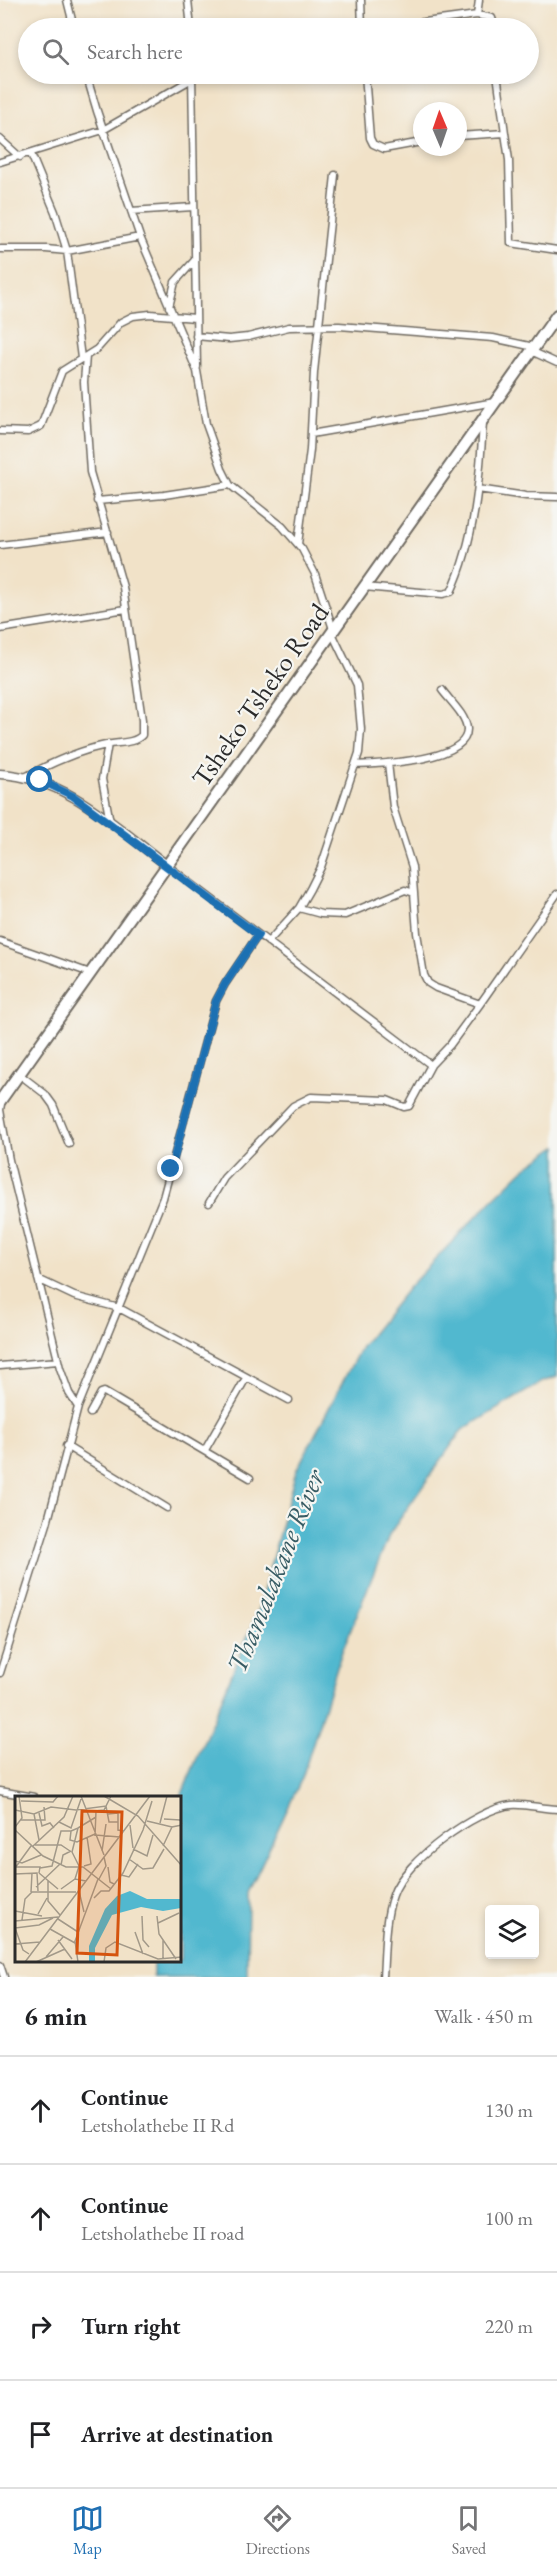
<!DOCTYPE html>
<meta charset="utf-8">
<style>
body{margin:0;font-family:"EB Garamond",serif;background:#f6f6f6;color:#202124}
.controls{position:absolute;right:18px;bottom:18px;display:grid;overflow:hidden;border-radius:6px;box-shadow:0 3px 9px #0003}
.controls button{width:54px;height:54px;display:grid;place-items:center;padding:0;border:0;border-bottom:2px solid #e0e0e0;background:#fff;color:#202124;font:30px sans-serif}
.compass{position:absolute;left:413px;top:102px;width:54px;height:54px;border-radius:50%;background:#fff;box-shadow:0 3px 9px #0003;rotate:358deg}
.stop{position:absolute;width:18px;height:18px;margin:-14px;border:4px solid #1f6fb2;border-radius:50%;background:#fff}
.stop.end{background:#1f6fb2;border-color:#fff;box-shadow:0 2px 6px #0008}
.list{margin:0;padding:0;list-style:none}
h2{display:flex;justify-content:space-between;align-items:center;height:78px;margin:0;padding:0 24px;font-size:26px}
h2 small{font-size:20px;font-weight:400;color:#757577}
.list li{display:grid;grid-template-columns:39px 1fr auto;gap:18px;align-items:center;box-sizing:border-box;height:108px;padding:0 24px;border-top:2px solid #e0e0e0}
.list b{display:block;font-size:22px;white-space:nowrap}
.list p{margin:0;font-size:20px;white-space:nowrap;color:#757577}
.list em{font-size:20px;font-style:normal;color:#757577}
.icon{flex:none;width:33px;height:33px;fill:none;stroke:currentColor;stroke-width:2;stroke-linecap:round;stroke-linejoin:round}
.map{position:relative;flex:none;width:557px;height:1977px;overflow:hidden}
.search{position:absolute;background:#fff;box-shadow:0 3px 9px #0003;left:18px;right:18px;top:18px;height:66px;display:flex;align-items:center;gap:15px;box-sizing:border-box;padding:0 21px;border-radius:33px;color:#757577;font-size:22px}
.sheet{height:510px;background:#fff}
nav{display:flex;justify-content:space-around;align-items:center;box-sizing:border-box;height:84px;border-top:2px solid #e0e0e0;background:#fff;font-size:16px;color:#757577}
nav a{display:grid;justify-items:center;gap:3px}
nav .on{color:#1f6fb2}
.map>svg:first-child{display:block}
.water{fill:#51b8cf;stroke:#3e727d;stroke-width:1.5}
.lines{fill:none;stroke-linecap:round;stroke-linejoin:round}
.street-casing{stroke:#706b62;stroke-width:9}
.secondary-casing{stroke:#706b62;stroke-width:11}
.highway-casing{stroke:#706b62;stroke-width:14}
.street{stroke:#fff;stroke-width:6}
.secondary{stroke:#fff;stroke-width:8}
.highway{stroke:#fff;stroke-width:10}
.route{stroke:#1f6fb2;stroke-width:8}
.labels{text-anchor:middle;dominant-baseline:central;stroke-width:4.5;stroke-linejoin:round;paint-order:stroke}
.street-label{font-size:27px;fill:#2b2b2b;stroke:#f6f6f2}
.water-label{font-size:28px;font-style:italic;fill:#385c64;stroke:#f6f6f2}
.inset-road{fill:none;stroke:#a29989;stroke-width:1.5}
.view{fill:#d5540f;fill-opacity:0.15;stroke:#d5540f;stroke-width:3}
.inset-edge{fill:none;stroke:#2b2b2b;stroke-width:3}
</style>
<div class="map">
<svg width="557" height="1977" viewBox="0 0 557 1977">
<rect width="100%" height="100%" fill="#f6f6f2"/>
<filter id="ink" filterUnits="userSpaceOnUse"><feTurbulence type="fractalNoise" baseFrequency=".0167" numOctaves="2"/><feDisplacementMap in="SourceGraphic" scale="12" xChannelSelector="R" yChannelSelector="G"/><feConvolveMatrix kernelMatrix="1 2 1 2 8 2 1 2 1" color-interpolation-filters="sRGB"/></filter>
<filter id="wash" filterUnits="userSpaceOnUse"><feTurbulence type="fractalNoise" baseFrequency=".008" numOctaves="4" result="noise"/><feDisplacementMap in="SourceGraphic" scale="24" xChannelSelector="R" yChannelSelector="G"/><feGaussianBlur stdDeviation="1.35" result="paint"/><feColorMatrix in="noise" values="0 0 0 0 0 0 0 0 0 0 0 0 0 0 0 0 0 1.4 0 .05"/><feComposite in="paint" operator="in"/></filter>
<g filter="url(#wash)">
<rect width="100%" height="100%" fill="#f1e2c8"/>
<path class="water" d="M557 1146V1377L542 1382 462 1430 390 1533 341 1654 302 1778 248 1893 247 1977H153V1961L180 1960V1799L258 1611 296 1471 361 1347 409 1287 489 1203 523 1170Z"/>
</g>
<g filter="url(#ink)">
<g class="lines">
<g class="street-casing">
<path id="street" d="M67 0 74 28
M188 0 191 28
M361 0 362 28
M477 15 479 0
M380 28 477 15 492 18 495 28
M86 74 97 111 140 237 197 371 206 424 222 469 230 485 282 526 302 549 315 574 333 629
M192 74 197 367
M365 74 370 138 373 144 384 149 422 142
M497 74 505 133
M458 136 505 133 509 160 511 243 557 250
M0 139 20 157
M31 154 55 212 67 251 81 358
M0 162 103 130 192 79
M131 211 193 207
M0 249H46L67 251 140 237
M169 307 175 282 194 261
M196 336 229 339 248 337 289 327 339 326 493 338 534 347
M531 351 557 363
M0 431 28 432 41 426 62 371 97 349 121 322 133 316 150 314 195 318
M311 434 495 402
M478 489 526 496 557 497
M97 501 164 495 230 485
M298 544 310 450 314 372 335 175
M0 545 108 532
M364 587 443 594 451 592C475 541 480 477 483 422
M0 629 126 609
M108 744 102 779 110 822
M388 763 393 807 412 867 417 933 424 975 428 983 436 988 480 1004
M355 765C377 764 468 762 467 729 466 715 450 701 442 690
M25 777C51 763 77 751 106 745 117 742 134 744 142 735V720L123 587 90 472 84 382 86 356
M168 866 431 1065
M299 908 321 914 345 915 405 890 414 893
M0 941 90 973
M268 942 299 908 310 889 321 867 359 753 361 729 357 685 332 633
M19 1074 45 1094 53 1105 69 1144
M2 1098 0 1110 9 1160 60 1368 69 1393 78 1407
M209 1203 224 1178 293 1106 311 1097 387 1100 404 1107 409 1106 431 1065 450 1045 480 1004 557 894
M38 1279 74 1296 119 1308 289 1400
M0 1366 58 1361
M90 1413 101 1393 104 1392 250 1478
M66 1446 167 1508
M205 1450 246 1378
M0 1673 47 1524 78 1407 163 1198 216 1001 225 984 258 935
M0 1791 34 1797
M0 1965 4 1977
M383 1977C385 1950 384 1920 393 1895 404 1861 477 1809 511 1805 521 1803 544 1809 557 1809"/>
</g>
<g class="secondary-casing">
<path id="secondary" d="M0 774C66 777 117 828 168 866"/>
</g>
<g class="highway-casing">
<path id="highway" d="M0 1101 557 315"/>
</g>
<use href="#street" class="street"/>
<use href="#secondary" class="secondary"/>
<use href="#highway" class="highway"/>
</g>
</g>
<g class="lines" filter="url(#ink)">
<path class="route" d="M40 780 73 796 258 935 225 984 216 1001 171 1169"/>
</g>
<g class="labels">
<g class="street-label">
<text transform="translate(260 695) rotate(-55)">Tsheko Tsheko Road</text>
</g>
<g class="water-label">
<text transform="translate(275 1571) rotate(-68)">Thamalakane River</text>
</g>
</g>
<g transform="translate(15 1796)">
<rect width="166" height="166" fill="#f1e2c8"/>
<path d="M115 95 132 103H166V112L148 115 126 111 97 119 80 152V166H74V150L90 113 102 100Z" fill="#51b8cf"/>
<path class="inset-road" d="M66 0 89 59M89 0 123 20 167 70M6 5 38 6 43 0M0 14 19 18 36 11 61 14 91 10 94 26H103V34L109 35M24 17 27 30 35 27 39 32M19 18 24 44M93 18 103 17V26M149 23 165 24 167 28M6 24H30L29 11M132 25 157 31M44 26 56 32 66 3M145 27 152 0M115 29 118 52M0 31 7 22 4 0M63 32 81 21M0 34 28 60 51 71H68L96 93M56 35 63 32 57 56 64 70 60 83M80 39 105 41M80 40 81 15 89 14 96 0M20 49H46L55 55M148 50 157 31 167 29M17 51 49 21 58 0M118 53 132 60 138 39M87 55 91 28M114 63 128 73 138 72 149 53M0 65 7 67 26 59M46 69 48 59 56 55M69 70 76 68 72 41M0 71H25L24 77M93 71 95 86 99 88M0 72 16 50M25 72 37 70 46 35H56L55 44 62 46 80 38M24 77 43 93M0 78 22 77 23 95M106 79 114 81 123 68M84 83 91 70 89 61M33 84V105L45 119M21 91 45 68M46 93 60 83 71 85M64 95 69 116M16 96 17 77M79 102 86 95H94L108 77 128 34 137 5M0 115 27 120M23 118 32 102M127 120 128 144 134 151M142 120 144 138 161 163M43 123 63 136M7 124 10 103 17 96H61M0 125 43 121M143 127 164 117M0 132 24 129 38 122M0 132 8 154 14 158M35 133 60 147M120 136 128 158M43 144 57 163M148 144V163M0 148 25 146M31 161 48 141M10 166 135 0M21 166 50 153M63 166 60 145 83 83M89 166 91 152 100 146 143 163 167 161"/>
<path class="view" d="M67 15 107 16 102 159 62 157Z"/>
<rect width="166" height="166" class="inset-edge"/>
</g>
</svg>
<div class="controls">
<button><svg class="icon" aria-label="layers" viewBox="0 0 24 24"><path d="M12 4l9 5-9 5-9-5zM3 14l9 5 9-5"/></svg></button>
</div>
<svg class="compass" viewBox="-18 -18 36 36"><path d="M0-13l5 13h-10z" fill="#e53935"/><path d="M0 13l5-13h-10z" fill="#757577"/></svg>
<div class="stop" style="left:40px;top:780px"></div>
<div class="stop end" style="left:171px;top:1169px"></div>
<div class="search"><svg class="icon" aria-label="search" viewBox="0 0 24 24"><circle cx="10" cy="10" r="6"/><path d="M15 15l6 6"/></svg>Search here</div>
</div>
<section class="sheet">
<h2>6 min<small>Walk · 450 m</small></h2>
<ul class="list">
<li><svg class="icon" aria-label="ahead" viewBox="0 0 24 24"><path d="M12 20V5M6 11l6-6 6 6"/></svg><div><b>Continue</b><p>Letsholathebe II Rd</p></div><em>130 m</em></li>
<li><svg class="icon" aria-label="ahead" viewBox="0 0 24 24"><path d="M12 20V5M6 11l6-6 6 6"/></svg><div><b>Continue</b><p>Letsholathebe II road</p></div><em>100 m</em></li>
<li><svg class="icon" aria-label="right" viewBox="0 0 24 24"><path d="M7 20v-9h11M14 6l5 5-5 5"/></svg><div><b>Turn right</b></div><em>220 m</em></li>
<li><svg class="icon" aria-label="arrive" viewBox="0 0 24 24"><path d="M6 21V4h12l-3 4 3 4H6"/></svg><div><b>Arrive at destination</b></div></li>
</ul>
</section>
<nav>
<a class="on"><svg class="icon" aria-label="map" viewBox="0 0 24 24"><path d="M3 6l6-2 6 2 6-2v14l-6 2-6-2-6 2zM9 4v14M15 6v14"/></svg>Map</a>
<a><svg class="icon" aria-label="directions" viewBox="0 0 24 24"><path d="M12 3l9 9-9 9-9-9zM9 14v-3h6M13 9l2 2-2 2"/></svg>Directions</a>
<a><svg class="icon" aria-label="saved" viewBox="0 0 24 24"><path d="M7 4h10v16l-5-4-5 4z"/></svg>Saved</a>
</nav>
